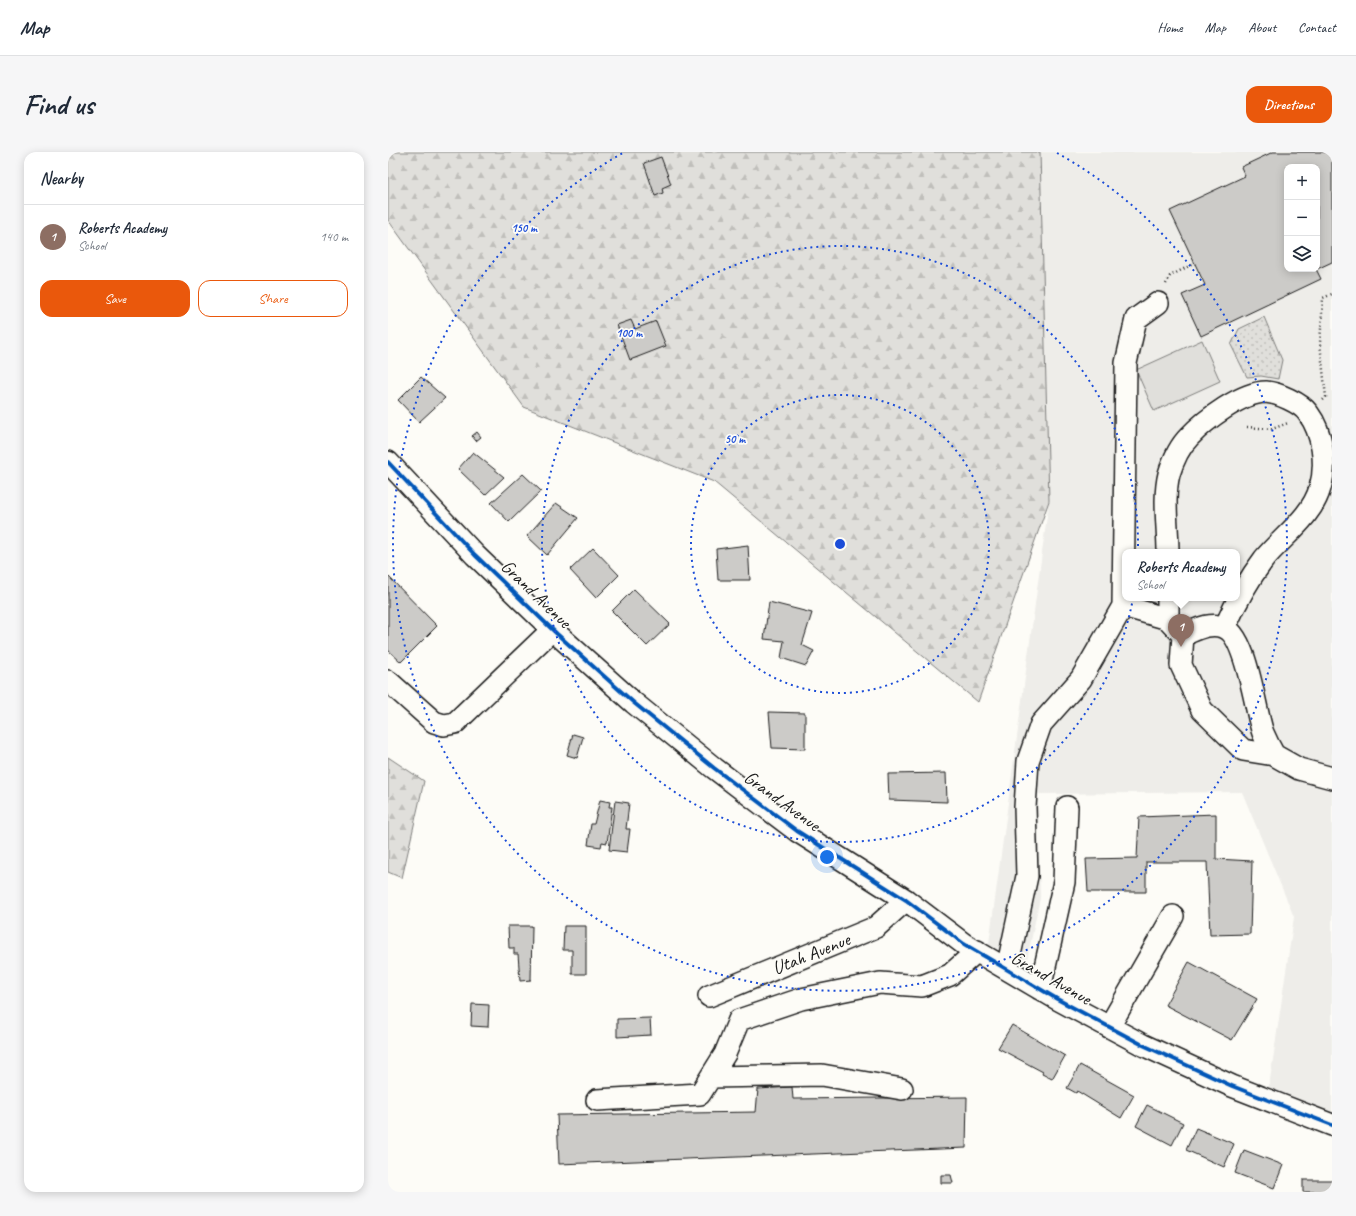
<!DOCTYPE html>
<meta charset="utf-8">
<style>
body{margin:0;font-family:Caveat,sans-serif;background:#f6f6f7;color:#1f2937}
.controls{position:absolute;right:12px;top:12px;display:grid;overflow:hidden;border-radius:8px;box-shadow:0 2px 10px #0003}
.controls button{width:36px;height:36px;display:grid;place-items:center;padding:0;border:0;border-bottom:1px solid #e0e1e3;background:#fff;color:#1f2937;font:20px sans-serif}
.you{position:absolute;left:439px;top:705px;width:14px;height:14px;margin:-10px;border:3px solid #fff;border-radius:50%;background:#1a73e8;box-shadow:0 0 0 6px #1a73e833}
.badge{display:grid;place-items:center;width:26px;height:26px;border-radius:50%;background:#ea580c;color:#fff;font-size:13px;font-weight:700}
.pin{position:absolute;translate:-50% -33px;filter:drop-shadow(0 1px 2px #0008)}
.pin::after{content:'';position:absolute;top:21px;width:14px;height:12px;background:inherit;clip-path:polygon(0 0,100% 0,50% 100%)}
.popup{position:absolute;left:734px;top:397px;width:118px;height:52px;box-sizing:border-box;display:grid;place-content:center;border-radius:8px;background:#fff;filter:drop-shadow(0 1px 3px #0005);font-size:13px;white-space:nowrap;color:#747a83}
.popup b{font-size:15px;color:#1f2937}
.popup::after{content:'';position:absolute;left:50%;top:100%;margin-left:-8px;border:8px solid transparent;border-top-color:#fff}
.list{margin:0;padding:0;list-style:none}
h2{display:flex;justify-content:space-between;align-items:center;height:52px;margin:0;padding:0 16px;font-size:17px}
h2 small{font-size:13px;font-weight:400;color:#747a83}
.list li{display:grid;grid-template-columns:26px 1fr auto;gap:12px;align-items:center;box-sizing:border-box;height:64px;padding:0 16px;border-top:1px solid #e0e1e3}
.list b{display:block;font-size:15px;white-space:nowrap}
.list p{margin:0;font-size:13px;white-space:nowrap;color:#747a83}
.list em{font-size:13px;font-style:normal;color:#747a83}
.actions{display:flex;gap:8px;padding:12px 16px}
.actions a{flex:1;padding:9px 0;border:1px solid #ea580c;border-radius:12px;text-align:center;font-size:14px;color:#ea580c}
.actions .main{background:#ea580c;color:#fff}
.icon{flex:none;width:22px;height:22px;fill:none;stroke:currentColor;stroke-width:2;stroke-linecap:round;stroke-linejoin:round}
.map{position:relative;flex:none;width:944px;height:1040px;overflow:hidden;border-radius:12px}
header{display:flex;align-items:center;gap:24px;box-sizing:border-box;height:56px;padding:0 20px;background:#fff;border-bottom:1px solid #e0e1e3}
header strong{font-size:19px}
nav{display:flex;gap:22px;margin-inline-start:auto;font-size:14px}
.intro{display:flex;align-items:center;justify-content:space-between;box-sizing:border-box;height:96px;padding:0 24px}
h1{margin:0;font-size:28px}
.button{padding:10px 18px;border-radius:12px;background:#ea580c;color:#fff;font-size:14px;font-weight:700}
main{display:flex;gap:24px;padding:0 24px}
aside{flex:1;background:#fff;border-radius:12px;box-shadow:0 2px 10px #0003}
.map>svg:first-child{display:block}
.built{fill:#eeede9;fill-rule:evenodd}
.grass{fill:#e0dfdb;stroke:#7e7e7c}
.forest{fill:url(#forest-firs);stroke:#7e7e7c}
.park{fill:url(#park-dots);stroke:#7e7e7c}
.building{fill:#cccbc8;stroke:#1c1c1c}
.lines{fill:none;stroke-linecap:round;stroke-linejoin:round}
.minor-casing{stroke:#1c1c1c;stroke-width:24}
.path{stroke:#1c1c1c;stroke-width:2.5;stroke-dasharray:1 3;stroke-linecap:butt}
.minor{stroke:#fdfcf7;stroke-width:21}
.cycleway-casing{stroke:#fdfcf7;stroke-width:6}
.cycleway{stroke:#0057b8;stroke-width:4}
.ring{fill:none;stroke:#1d4ed8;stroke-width:2;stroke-dasharray:2 4}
.labels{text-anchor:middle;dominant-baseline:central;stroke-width:3.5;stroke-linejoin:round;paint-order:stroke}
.street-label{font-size:19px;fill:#1c1c1c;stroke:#fdfcf7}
.centre{fill:#1d4ed8;stroke:#fdfcf7;stroke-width:2}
.ring-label{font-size:12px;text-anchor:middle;font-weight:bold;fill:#1d4ed8;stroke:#fdfcf7;stroke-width:3.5;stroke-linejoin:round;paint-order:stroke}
</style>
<header>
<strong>Map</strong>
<nav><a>Home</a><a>Map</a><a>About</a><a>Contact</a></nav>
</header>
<div class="intro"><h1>Find us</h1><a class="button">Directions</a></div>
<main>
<aside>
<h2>Nearby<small></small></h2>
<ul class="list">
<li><span class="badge" style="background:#8d6e63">1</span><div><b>Roberts Academy</b><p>School</p></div><em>140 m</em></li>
</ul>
<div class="actions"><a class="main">Save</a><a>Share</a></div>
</aside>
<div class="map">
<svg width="944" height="1040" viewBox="0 0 944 1040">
<defs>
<pattern id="forest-firs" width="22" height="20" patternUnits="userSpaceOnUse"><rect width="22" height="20" fill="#e0dfdb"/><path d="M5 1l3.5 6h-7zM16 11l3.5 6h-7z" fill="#c0bfbb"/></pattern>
<pattern id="park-dots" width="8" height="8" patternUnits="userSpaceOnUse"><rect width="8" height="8" fill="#e0dfdb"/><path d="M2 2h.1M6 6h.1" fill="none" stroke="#c0bfbb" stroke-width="1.8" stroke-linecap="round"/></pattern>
</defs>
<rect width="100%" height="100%" fill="#fdfcf7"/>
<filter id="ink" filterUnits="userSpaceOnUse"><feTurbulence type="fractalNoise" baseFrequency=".025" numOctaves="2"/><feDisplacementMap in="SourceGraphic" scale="8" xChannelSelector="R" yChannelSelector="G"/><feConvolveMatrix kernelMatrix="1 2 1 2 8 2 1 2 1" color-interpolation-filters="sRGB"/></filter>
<g filter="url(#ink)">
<path class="built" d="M652 0H944V973L879 948 906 765 854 640 650 642 652 746 635 827 599 806 661 349ZM899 15H929V117H899ZM737 400H849V446H737Z"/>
<path class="grass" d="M814 188 832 229 766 259 748 218Z"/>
<path class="forest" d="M0 0H652L661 349 590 550 326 330 136 255 0 68Z
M0 605 36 629 14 726 0 720Z"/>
<path class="park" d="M876 165 894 208 890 227 873 224 859 225 843 193 851 177Z"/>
<path class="building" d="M885 0H944V110L929 117V15H899V117H928L933 127 813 184 794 143 817 133 782 59 857 24 853 15Z
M273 5 283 32 274 36 275 41 267 44 256 11Z
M243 168 247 177 268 169 278 194 242 208 229 173Z
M33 225 57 246 31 270 10 248Z
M89 280 93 285 88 289 84 284Z
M85 300 116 325 97 343 70 317Z
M135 322 153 339 121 370 103 351Z
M168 351 190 366 159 403 139 384Z
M360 393 362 428H330L328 397Z
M205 396 231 423 208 446 182 418Z
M0 424 49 474 13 510 0 498Z
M246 437 282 472 259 494 224 459Z
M381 450 424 461 414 493 426 499 418 514 393 506 396 489 376 487Z
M381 560 417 561V597L384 596Z
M185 582 195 585 189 606 179 603Z
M558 621 559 650 501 648 500 622Z
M212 648 222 650 221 655H224L219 691 214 690 213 695 200 693 203 672H206Z
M227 649 241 651 238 677H242L239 700 221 698Z
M828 662V707L864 709 862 782 822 783 819 710H758V740H700L698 707 749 706 751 665Z
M120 774H144L143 828 132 829 130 802H126V796H121Z
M176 774H198V822H184V798H175Z
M801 810 869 847 844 888 777 853Z
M84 852 101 853 100 875 83 874Z
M262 866 263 883 229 885V867Z
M624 873 677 904 664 927 654 922 655 920 610 896Z
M692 913 746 943 733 966 689 939 688 941 679 936Z
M404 935 405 947 579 945 578 996 171 1012 169 963 368 960 370 937Z
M759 953 795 971 784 993 748 974Z
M808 976 846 992 836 1015 798 998Z
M856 998 895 1013 886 1036 847 1021Z
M553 1023H563L565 1031H553Z
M915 1028H944V1040H915Z"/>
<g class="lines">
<g class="minor-casing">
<path id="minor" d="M0 310 87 403 169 482 246 551 326 616 409 679 518 748 576 792 669 847 755 893 844 934 944 973
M780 400C780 375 775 346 781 322 785 309 792 294 801 285 817 268 854 240 878 240 890 241 913 251 920 261 935 281 939 313 932 336 924 365 894 385 876 407 860 428 848 450 837 475
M780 446V467
M735 454 780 467 795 483
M0 529 46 570 56 573 67 571 164 478
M886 603C882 596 878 588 875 581 867 559 859 482 835 475 821 470 808 478 795 483L793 513 814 558 855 598 886 603 911 617 944 626
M619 817 639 724 637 655 640 609 653 572 693 527 735 454 738 211 748 167 770 151
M652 837 676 730 679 655
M321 844 488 775 518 748
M721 875 785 764
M323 925 434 923 514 937
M209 948 312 942 337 902 351 868 413 847 492 831 534 834 562 823 589 799"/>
</g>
<path class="path" d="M778 132 782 124 807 111
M935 248 938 245 932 191 935 146 944 142
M859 275 884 277 900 271"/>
<use href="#minor" class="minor"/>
<g class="cycleway-casing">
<path id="cycleway" d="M0 310 87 403 169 482 246 551 326 616 409 679 518 748 576 792 669 847 755 893 844 934 944 973"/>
</g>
<use href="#cycleway" class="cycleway"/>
</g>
</g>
<g class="ring">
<circle cx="452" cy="392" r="149"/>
<circle cx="452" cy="392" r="298"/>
<path d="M669 1A447 447 0 1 1 235 1"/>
</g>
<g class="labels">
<g class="street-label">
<text transform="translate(148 442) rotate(44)">Grand Avenue</text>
<text transform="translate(394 649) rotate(36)">Grand Avenue</text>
<text transform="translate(423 802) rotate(-22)">Utah Avenue</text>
<text transform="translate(663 826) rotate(30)">Grand Avenue</text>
</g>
</g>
<circle cx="452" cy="392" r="6" class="centre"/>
<g class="ring-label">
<text x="136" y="80">150 m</text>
<text x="241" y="185">100 m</text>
<text x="347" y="291">50 m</text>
</g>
</svg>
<div class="controls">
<button>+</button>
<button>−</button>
<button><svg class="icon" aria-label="layers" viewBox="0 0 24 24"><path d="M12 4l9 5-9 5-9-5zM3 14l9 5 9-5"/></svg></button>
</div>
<div class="you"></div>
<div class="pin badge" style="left:793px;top:495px;background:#8d6e63">1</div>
<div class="popup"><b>Roberts Academy</b>School</div>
</div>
</main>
